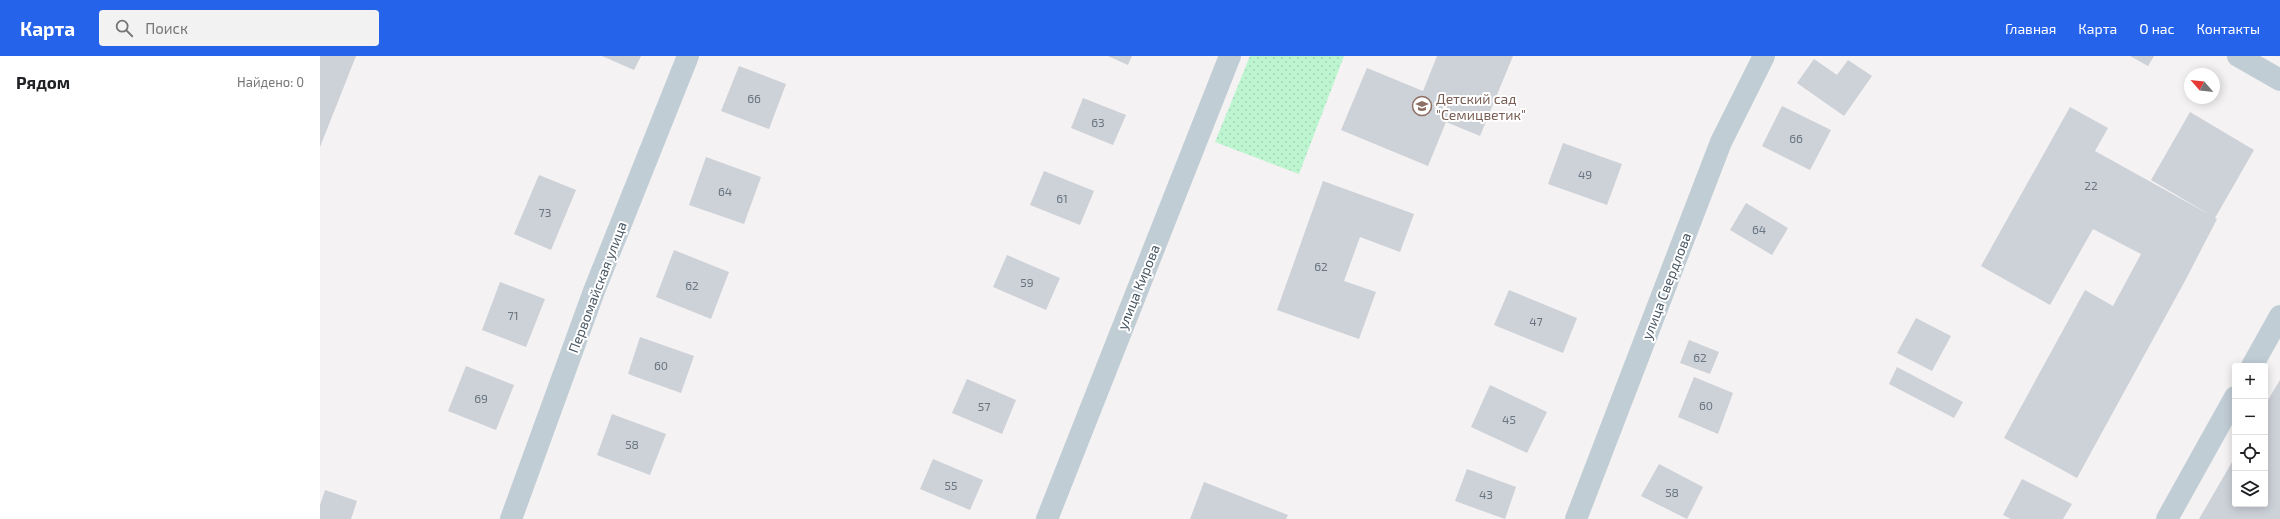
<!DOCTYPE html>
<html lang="ru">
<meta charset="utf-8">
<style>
body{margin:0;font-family:"Exo 2",sans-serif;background:#f2f2f2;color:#202124}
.controls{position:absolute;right:12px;bottom:12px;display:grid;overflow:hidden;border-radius:4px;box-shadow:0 2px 10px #0003}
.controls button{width:36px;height:36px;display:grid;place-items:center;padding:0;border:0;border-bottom:1px solid #e0e0e0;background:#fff;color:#202124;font:20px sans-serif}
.compass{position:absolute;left:1864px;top:12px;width:36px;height:36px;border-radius:50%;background:#fff;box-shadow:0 2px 10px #0003;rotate:298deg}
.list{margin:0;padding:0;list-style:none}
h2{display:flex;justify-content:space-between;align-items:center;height:52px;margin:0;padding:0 16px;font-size:17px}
h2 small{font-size:13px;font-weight:400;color:#757577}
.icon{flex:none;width:22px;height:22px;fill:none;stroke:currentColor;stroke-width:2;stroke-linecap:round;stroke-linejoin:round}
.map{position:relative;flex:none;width:1960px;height:463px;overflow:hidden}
header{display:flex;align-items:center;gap:24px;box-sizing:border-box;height:56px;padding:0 20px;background:#2563eb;color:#fff}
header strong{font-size:19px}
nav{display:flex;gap:22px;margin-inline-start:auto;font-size:14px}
.search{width:280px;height:36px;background:#f2f2f2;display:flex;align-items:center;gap:10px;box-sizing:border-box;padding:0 14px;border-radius:4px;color:#757577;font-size:15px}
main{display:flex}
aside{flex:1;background:#fff}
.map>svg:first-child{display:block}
.park{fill:url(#park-dots)}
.building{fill:#cdd1d8}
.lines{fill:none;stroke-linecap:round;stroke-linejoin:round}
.minor{stroke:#c1cdd5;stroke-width:22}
.labels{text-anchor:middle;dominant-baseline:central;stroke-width:4;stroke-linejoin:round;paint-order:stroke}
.number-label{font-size:12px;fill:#687580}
.education-label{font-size:14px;fill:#785e54;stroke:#fff;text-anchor:start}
.street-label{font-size:14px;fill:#475662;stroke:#fff}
</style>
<header>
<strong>Карта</strong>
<div class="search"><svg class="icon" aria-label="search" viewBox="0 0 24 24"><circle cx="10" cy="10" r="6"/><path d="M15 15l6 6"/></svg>Поиск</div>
<nav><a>Главная</a><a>Карта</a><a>О нас</a><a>Контакты</a></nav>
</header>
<main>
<aside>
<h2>Рядом<small>Найдено: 0</small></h2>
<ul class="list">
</ul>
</aside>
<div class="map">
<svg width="1960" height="463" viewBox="0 0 1960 463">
<defs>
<pattern id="park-dots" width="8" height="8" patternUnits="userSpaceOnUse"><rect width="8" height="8" fill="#bdf5d1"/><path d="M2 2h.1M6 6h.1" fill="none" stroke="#a4d4b6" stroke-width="1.8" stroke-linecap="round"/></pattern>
</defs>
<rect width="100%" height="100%" fill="#f4f2f2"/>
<path class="park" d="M930 0H1024L979 118 895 86Z"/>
<path class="building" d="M0 0H36L0 91Z
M282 0H321L314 14Z
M788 0H812L808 9Z
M1117 0H1193L1160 80 1126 66 1108 110 1021 74 1047 12 1103 35Z
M1810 0H1834L1828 10Z
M1494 3 1517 19 1528 4 1552 20 1524 60 1477 27Z
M419 10 466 28 449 73 401 55Z
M763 42 806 59 793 89 751 72Z
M1462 50 1511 74 1490 114 1442 90Z
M1750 51 1788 72 1775 95 1892 160 1831 124 1870 56 1934 94 1895 162 1897 163 1866 223 1757 422 1684 382 1765 234 1793 250 1821 198 1773 173 1730 249 1661 210Z
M1243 87 1302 108 1287 149 1228 128Z
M386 101 441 121 424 168 369 149Z
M724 115 774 135 760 169 710 149Z
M219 119 256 134 231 194 194 178Z
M1003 125 1094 158 1080 196 1040 181 1024 225 1056 236 1039 283 957 254Z
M1426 147 1468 172 1452 199 1410 174Z
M354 194 409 216 391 263 336 241Z
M687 199 740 222 726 254 673 231Z
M180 226 225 243 206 291 162 274Z
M1189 234 1257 262 1243 297 1174 269Z
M1596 262 1631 280 1612 315 1577 297Z
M320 281 374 300 361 337 308 318Z
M1369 284 1399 296 1390 318 1360 307Z
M146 310 194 329 176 374 128 355Z
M1577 311 1643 346 1634 362 1569 328Z
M1374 321 1413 337 1398 378 1358 361Z
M647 323 696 344 682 378 632 357Z
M1960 324V463H1879L1915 401V448H1945V349Z
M1170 329 1227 356 1207 397 1151 371Z
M292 358 346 378 330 419 277 399Z
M613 403 663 424 650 454 600 433Z
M1339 408 1383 431 1367 463 1321 440Z
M1147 413 1196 431 1185 463 1135 445Z
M1702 423 1752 448 1743 463H1691L1683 459Z
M884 426 968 459 966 463H870Z
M5 434 37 445 31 463H0V449Z"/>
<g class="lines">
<path class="minor" d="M1918 0 1960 24
M1932 310 1960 260
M191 463 274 235 368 0
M727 463 910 0
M1256 463 1401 86 1444 0
M1847 463 1915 341"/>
</g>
<defs>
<g id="school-ring" transform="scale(1)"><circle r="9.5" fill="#fff" stroke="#8d6e63" stroke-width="1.5"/><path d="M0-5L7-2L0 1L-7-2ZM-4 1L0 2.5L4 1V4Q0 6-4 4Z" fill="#8d6e63"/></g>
</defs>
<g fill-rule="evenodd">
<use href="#school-ring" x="1102" y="50"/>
</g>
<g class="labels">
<g class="number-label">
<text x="434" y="42">66</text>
<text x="778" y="66">63</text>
<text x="1476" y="82">66</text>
<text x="1265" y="118">49</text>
<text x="1771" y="129">22</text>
<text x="405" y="135">64</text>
<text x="742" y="142">61</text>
<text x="225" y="156">73</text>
<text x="1439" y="173">64</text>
<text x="1001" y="210">62</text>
<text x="707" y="226">59</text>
<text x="372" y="229">62</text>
<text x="193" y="259">71</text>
<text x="1216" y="265">47</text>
<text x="1380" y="301">62</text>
<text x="341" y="309">60</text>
<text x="161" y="342">69</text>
<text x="1386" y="349">60</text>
<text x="664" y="350">57</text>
<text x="1189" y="363">45</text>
<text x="312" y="388">58</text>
<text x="631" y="429">55</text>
<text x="1352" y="436">58</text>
<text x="1166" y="438">43</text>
</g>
<g class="education-label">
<text x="1116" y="42">Детский сад<tspan x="1116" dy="16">"Семицветик"</tspan></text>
</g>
<g class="street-label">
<text transform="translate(1346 230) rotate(-69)">улица Свердлова</text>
<text transform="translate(277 231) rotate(-69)">Первомайская улица</text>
<text transform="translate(818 231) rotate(-68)">улица Кирова</text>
</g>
</g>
</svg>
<div class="controls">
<button>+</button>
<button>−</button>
<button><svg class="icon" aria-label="locate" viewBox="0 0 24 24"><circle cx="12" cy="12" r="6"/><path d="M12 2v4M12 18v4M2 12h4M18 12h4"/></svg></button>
<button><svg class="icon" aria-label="layers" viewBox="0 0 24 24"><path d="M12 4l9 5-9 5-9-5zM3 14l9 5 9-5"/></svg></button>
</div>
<svg class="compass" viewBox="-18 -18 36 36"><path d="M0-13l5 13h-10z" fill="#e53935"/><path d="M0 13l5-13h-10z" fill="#757577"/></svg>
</div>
</main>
